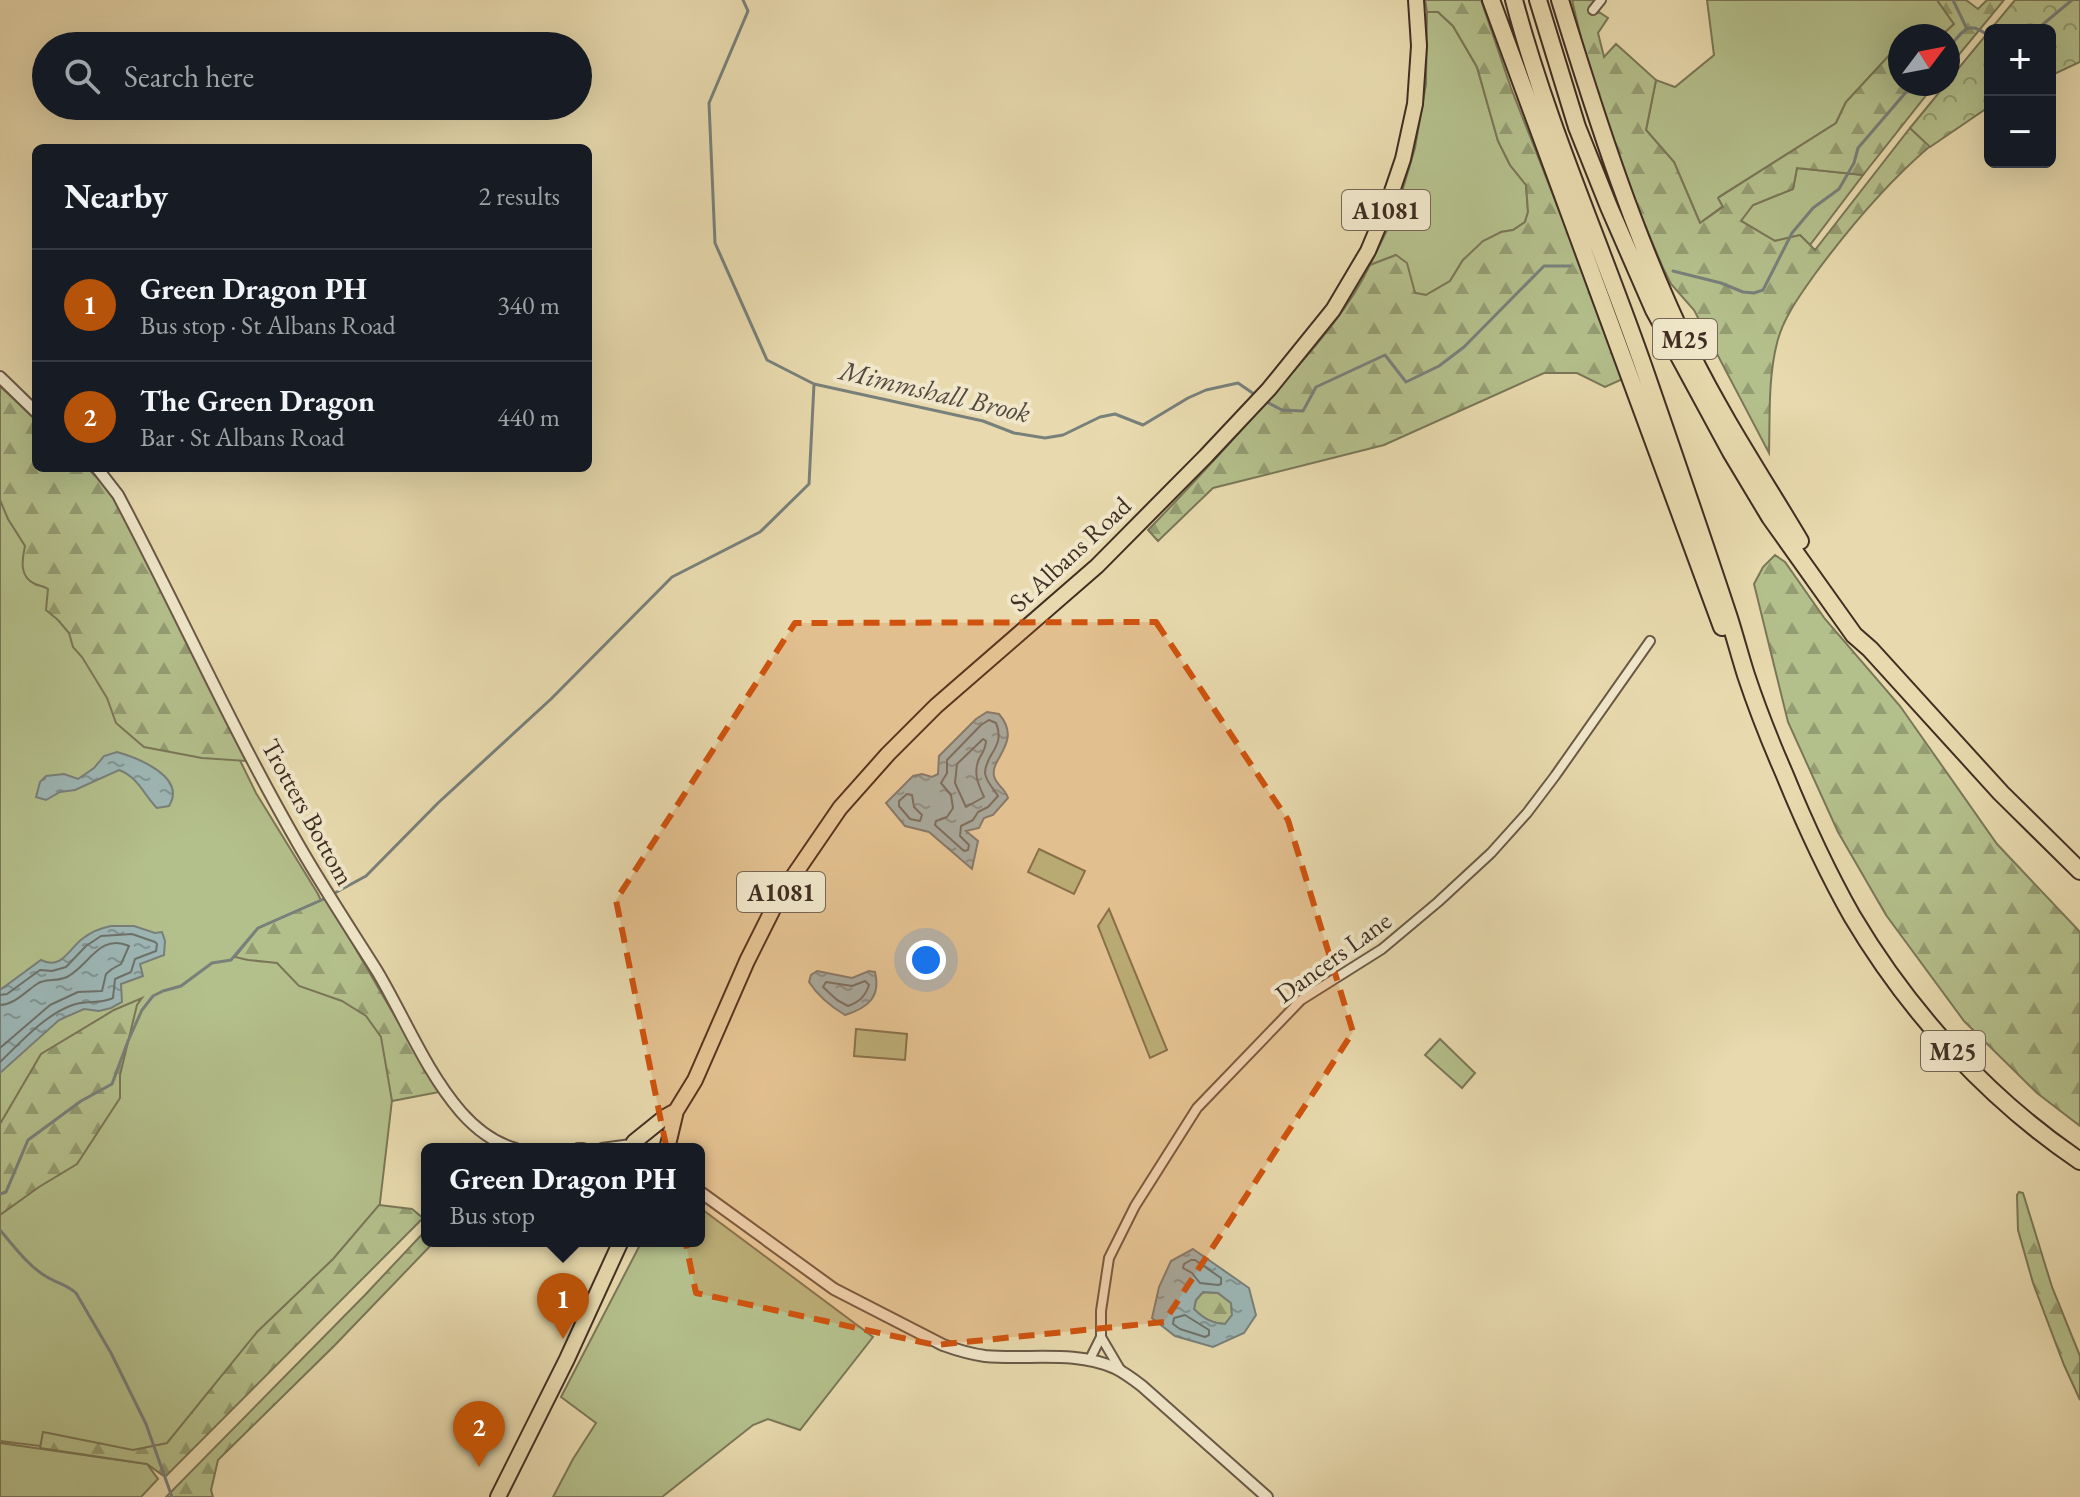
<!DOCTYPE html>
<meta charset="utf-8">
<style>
body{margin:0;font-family:"EB Garamond",serif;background:#20242c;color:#f1f3f6}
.controls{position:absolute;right:24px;top:24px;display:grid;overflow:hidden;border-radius:12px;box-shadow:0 8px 32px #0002}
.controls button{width:72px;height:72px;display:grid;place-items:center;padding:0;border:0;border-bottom:2px solid #363941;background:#171b24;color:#f1f3f6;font:40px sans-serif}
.compass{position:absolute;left:1888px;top:24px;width:72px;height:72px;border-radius:50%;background:#171b24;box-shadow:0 8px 32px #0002;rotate:58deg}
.you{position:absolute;left:926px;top:960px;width:28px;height:28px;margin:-20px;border:6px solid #fff;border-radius:50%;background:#1a73e8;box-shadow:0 0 0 12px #1a73e833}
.badge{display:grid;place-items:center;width:52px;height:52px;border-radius:50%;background:#b45309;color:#fff;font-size:26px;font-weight:700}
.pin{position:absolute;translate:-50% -66px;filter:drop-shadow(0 2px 4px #0008)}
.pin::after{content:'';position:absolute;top:42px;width:28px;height:24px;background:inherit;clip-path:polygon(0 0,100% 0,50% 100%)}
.popup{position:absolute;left:421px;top:1143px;width:284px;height:104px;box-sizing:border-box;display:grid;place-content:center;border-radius:12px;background:#171b24;filter:drop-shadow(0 2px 6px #0005);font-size:26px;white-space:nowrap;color:#9ea1a6}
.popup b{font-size:30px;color:#f1f3f6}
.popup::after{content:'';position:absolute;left:50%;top:100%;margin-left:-16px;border:16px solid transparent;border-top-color:#171b24}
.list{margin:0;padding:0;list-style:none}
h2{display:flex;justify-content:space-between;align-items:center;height:104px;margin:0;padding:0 32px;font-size:34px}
h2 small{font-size:26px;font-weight:400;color:#9ea1a6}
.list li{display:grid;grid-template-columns:52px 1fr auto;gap:24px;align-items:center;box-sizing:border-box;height:112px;padding:0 32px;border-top:2px solid #363941}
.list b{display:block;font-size:30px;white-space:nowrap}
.list p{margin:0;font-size:26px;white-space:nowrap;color:#9ea1a6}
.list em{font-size:26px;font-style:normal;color:#9ea1a6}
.icon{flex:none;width:44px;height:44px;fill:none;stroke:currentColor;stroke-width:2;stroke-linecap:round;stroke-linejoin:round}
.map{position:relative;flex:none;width:2080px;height:1497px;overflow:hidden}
.search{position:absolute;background:#171b24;box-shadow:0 8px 32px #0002;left:32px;top:32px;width:560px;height:88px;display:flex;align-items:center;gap:20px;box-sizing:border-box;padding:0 28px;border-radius:44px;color:#9ea1a6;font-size:30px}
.panel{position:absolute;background:#171b24;box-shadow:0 8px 32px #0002;left:32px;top:144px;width:560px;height:328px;border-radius:12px}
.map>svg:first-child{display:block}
.green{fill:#b4c08c;stroke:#7a7758;stroke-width:2}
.forest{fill:url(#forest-firs);stroke:#7a7758;stroke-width:2}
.park{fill:url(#park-crowns);stroke:#7a7758;stroke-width:2}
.water{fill:url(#water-ripples);stroke:#78807b;stroke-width:2;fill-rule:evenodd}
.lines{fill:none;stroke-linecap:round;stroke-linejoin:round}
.shore{stroke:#6e726c;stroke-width:2}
.stream{stroke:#78807b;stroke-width:3}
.minor-casing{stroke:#6a5946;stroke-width:12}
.tertiary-casing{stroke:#6a5946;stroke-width:14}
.primary-casing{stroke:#402e23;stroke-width:18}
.motorway-casing{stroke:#402e23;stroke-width:20}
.minor{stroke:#f0e7ca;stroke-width:8}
.tertiary{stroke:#f0e7ca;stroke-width:10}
.primary{stroke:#e8daae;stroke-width:14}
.motorway{stroke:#e8daae;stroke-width:16}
.marked{fill:#cf530f;fill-opacity:0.2;stroke:#cf530f;stroke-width:6;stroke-dasharray:16 10;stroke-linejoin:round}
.labels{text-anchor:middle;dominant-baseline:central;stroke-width:8;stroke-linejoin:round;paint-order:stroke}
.shield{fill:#f0e7ca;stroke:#756655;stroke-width:2}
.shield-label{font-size:24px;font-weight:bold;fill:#402e23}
.street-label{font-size:26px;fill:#402e23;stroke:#f0e7ca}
.water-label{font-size:28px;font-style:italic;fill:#534940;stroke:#f0e7ca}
</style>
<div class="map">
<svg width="2080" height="1497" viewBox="0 0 2080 1497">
<defs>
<pattern id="forest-firs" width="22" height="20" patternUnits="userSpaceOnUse" patternTransform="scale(2)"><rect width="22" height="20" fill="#b4c08c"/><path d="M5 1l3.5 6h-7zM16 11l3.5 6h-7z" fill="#949c72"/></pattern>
<pattern id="park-crowns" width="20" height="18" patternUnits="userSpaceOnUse" patternTransform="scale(2)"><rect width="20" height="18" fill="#b4c08c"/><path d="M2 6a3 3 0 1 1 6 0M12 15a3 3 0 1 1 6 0" fill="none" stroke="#949c72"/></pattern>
<pattern id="water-ripples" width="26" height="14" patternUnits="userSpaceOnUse" patternTransform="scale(2)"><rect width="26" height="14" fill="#9db7b6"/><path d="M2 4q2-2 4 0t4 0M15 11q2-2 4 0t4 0" fill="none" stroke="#819594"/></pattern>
</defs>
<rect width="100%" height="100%" fill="#e8daae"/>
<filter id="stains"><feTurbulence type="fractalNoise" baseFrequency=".0025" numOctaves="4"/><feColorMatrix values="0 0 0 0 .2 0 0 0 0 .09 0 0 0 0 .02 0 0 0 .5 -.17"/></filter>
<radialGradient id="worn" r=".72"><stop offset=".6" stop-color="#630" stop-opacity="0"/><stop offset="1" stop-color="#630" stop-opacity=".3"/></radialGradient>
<path class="green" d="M1707 0H1937L1954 24 1941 36H1900V55L1895 49 1846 102 1836 123 1719 197 1723 206 1700 223 1674 162 1646 130 1656 80 1675 87 1714 55Z
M1427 12H1438L1453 26 1477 67 1498 141 1510 165 1526 185 1528 212 1525 222 1513 230 1501 232 1463 260 1450 281 1426 295 1415 293 1410 278 1396 255 1370 265 1396 212 1415 148 1426 84Z
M1797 168 1863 175 1810 245 1800 235 1775 241 1740 220 1753 205 1793 189Z
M0 386 36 420V468H87L105 485 256 793 318 894 396 1066 379 1211 167 1462 0 1441Z
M1039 849 1085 871 1074 894 1028 872Z
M1109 909 1167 1050 1150 1058 1098 926Z
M856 1029 907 1034 905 1060 854 1056Z
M1440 1039 1475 1073 1462 1088 1425 1055Z
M699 1207 873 1337 800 1430 768 1419 753 1425 662 1497H553L573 1459 596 1423 561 1397 642 1241H699Z
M0 1443 147 1464 158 1479 141 1497H0Z"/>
<path class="forest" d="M1425 0H1481L1511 88 1625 378 1605 387 1577 373H1544L1384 445 1213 488 1158 541 1148 530C1193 484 1236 437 1278 389 1312 350 1348 311 1370 265L1396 255 1407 263 1415 293 1426 295 1450 281 1463 260 1483 241 1501 232 1513 230 1525 222 1528 212 1526 185 1510 165 1498 141 1477 67 1453 26 1438 12H1427Z
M1572 0H1595L1590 6 1608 18 1598 33 1604 57 1616 44 1656 80 1646 130 1674 162 1700 223 1723 207 1718 198 1836 123 1846 102 1895 49 1900 55V84H1935L1863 175 1797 168 1793 189 1753 205 1741 221 1775 241 1800 235 1815 250 1910 128 1924 141 1990 106C1970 119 1948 131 1929 147 1886 184 1849 228 1815 274 1800 295 1783 318 1777 343 1768 378 1770 417 1769 453L1694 310 1671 284 1663 268 1633 197 1608 127 1581 38Z
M1937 0H1966L1978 9 1987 0H2004L1948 68V36H1941L1954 24Z
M0 386 36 420V468H87L105 485 133 528 246 761 202 758 144 747 116 723 107 698 82 657 73 647 69 633 58 620 46 610 48 589C44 586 39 586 35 584 19 577 22 560 25 546L8 519 0 500Z
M1775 555 1785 562 1825 619 1900 706 1997 844 2080 932V1126L2037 1093 1964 1021 1886 915 1838 832 1788 722 1754 584 1763 567Z
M326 898 439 1092 392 1101 381 1037 366 1016 342 1001 299 986 277 963 248 960 235 957 258 928Z
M142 998 137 1005 120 1075V1098L77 1164 39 1187 0 1215V1124L41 1054 114 1010Z
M2019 1192 2023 1193 2052 1287 2080 1356V1400L2064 1365 2033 1283 2018 1230 2017 1195Z
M379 1205 412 1209 423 1218 165 1477 147 1464 40 1448 43 1432 133 1450 167 1443 257 1332 333 1259Z
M427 1229V1241H435L335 1345 218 1460 211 1490 213 1497H166L364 1296Z
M1203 1292 1218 1293 1231 1303 1232 1315 1225 1324C1211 1323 1204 1319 1194 1309L1196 1300Z"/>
<path class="park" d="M2015 0H2080V62L2050 76V30H1990Z
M1990 30V106L1930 147 1910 128 1946 84H1948V81Z"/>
<path class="water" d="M987 712 999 714C1023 742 990 758 994 776 996 785 1005 788 1008 798L993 815 984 818 979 828 966 831 978 841 972 869 929 832 905 826 886 803 913 776 922 774 932 777 938 774 939 756 976 719Z
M117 752C138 758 187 777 169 806L157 808C144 795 138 777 119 770L75 790 60 792 46 800 36 797 40 782 46 776 64 774 78 779 94 768 104 756Z
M111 926H134L155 933 162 932 165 941 164 955 140 964 143 976 121 984 122 1002 111 1008 99 1011 84 1009 59 1020 0 1073V990L41 960C62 970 68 950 82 939 91 932 100 928 111 926Z
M817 971 852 978 869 971 875 972C881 997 868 1008 845 1015 830 1006 818 996 809 982L811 975Z
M1193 1249 1249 1288 1256 1315 1244 1333 1213 1347 1175 1336 1152 1318 1159 1287 1171 1261ZM1203 1292 1218 1293 1231 1303 1232 1315 1225 1324C1212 1323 1204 1319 1194 1309L1196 1300Z"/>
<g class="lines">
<path class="shore" d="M989 720 996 723C1006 747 985 754 985 773 986 782 994 789 998 796L988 807 978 812 973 820 961 826 960 836 969 845 968 850 964 851 935 825 936 821 947 817 953 808 951 795 941 783 947 773V760L981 725Z
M983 739 986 741C986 748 983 752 979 759 973 773 978 784 984 797L966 807 955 783 957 764Z
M907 794 912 795 914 807 922 815 920 821 910 819 899 806V801Z
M865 981 869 985C865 997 859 1002 848 1006L837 1000 823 987 826 982 852 986Z
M0 995 7 994 40 970 52 971 66 967 86 946 101 936 132 934 155 942 157 944 156 951 135 959 131 972 115 979 113 998C99 1005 85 999 70 1006 44 1016 20 1043 0 1062
M0 1005C15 1004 25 992 37 984 45 978 57 982 67 977 89 966 99 933 129 946L121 964 112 969 106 974 102 991 78 992 50 1005 0 1048
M1191 1260H1195L1221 1278V1284L1218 1285 1200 1283 1192 1273 1183 1268 1184 1264Z
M1185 1315 1209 1330V1335L1205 1337 1180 1329 1173 1324 1174 1318Z"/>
<path class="stream" d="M743 0 748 11 709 103 715 243 767 360 814 384
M1953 0 1967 29
M2036 30 2072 0
M1948 48C1965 30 1967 19 1990 37
M1673 271 1721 283 1743 292 1754 293 1763 290 1792 233 1813 208 1839 189 1854 163 1858 148 1913 84
M1263 400 1282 410 1303 411 1316 387 1385 355 1406 382 1439 366 1464 347 1544 266H1570
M333 894 366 876 438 803 551 699 672 577 760 532 809 484 814 384 983 421 1014 433 1045 438 1063 435 1100 417 1115 414 1143 425 1188 398 1206 390 1238 383 1257 396
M0 1194 6 1192 28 1140 81 1101 112 1084 128 1041 142 1010 153 996 163 991 181 986 212 963 231 960 258 928 326 898
M0 1230C13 1245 29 1267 47 1277 57 1283 67 1285 76 1293L111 1353 146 1424 172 1497"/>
<g class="minor-casing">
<path id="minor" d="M1593 10 1601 0
M1089 1361 1101 1337
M1121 1371 1101 1337V1311L1109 1258 1135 1206 1197 1108 1301 1000 1382 949 1438 902 1491 853 1527 813 1555 776 1650 641"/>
</g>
<g class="tertiary-casing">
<path id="tertiary" d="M0 377 36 412
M97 468 118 495C179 610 232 729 297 842 322 886 350 928 377 971 405 1018 425 1070 461 1112 476 1129 494 1143 516 1149
M578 1149H583
M602 1149 631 1145
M699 1191 834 1289 943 1345C957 1350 970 1354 985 1356 1028 1360 1075 1350 1115 1368 1125 1373 1133 1379 1142 1386L1267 1497"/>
</g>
<g class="primary-casing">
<path id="primary" d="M634 1142 665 1117 676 1111
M667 1149 676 1111 695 1080 747 961 779 897 840 808 888 754 936 706 1097 566 1206 456 1269 389 1333 310 1368 251 1387 206 1403 159 1415 104 1419 46 1416 0
M498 1497 567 1359 621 1241"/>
</g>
<g class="motorway-casing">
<path id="motorway" d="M1491 0 1722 627
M1514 0C1548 128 1603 249 1646 374 1674 455 1702 536 1729 618 1735 637 1740 656 1746 675 1757 708 1770 741 1784 773 1804 822 1826 870 1852 916 1909 1012 1988 1099 2080 1161
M1538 0 1577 127 1609 207 1654 310 1731 452 1770 517 1854 635 1870 649 2001 793 2080 871
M1560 0C1597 120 1635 239 1690 352 1722 417 1763 479 1800 541"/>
</g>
<use href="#minor" class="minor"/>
<use href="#tertiary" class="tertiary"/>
<use href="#primary" class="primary"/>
<use href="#motorway" class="motorway"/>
</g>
<path class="marked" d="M1156 622 1288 820 1353 1032 1164 1322 935 1345 696 1293 616 900 795 623Z"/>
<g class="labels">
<g class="shield">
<rect x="1342" y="190" width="88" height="40" rx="6"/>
<rect x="1653" y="319" width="64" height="40" rx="6"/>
<rect x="737" y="872" width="88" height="40" rx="6"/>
<rect x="1921" y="1031" width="64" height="40" rx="6"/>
</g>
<g class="shield-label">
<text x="1386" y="210">A1081</text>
<text x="1685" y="339">M25</text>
<text x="781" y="892">A1081</text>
<text x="1953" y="1051">M25</text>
</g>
<g class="street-label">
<text transform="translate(1070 554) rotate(-43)">St Albans Road</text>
<text transform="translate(308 812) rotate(61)">Trotters Bottom</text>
<text transform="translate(1333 957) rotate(-36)">Dancers Lane</text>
</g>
<g class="water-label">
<text transform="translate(935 391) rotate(13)">Mimmshall Brook</text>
</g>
</g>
<rect width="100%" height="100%" filter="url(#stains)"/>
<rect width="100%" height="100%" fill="url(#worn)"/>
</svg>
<div class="controls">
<button>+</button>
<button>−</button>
</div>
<svg class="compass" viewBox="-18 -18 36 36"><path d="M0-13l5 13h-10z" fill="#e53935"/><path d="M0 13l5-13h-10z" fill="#9ea1a6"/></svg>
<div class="you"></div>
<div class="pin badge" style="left:563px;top:1339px">1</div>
<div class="popup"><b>Green Dragon PH</b>Bus stop</div>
<div class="pin badge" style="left:479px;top:1467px">2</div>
<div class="search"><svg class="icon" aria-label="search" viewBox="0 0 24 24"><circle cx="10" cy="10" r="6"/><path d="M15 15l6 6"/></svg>Search here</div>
<section class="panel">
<h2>Nearby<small>2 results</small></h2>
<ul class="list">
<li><span class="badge">1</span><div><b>Green Dragon PH</b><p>Bus stop · St Albans Road</p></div><em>340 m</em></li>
<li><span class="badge">2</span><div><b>The Green Dragon</b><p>Bar · St Albans Road</p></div><em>440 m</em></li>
</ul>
</section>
</div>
